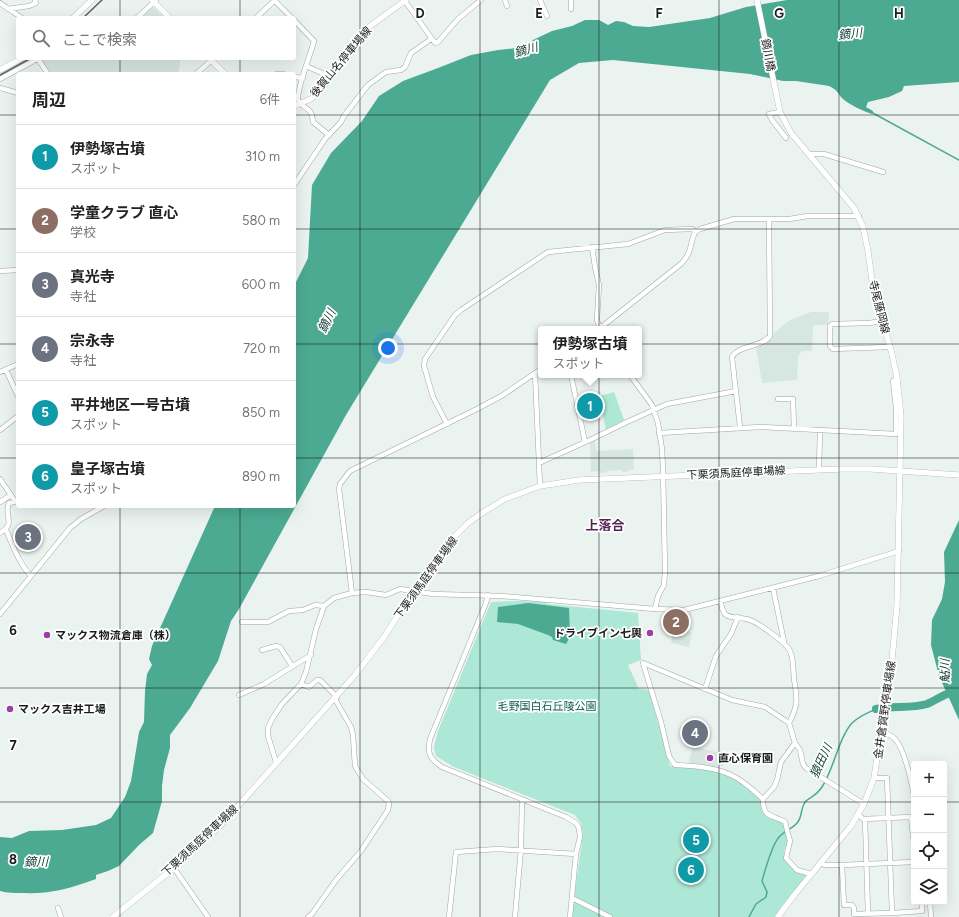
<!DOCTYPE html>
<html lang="ja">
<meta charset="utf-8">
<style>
body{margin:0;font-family:Figtree,"Noto Sans JP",sans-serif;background:#f6f6f6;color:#222}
.controls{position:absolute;right:12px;bottom:12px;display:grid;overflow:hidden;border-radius:4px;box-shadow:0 4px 16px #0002}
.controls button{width:36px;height:36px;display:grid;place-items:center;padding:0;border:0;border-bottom:1px solid #e0e0e0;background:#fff;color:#222;font:20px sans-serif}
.you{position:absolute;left:388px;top:348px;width:14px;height:14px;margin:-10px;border:3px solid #fff;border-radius:50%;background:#1a73e8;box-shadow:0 0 0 6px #1a73e833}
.badge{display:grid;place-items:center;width:26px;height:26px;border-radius:50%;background:#db2777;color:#fff;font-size:13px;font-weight:700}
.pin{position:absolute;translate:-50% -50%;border:2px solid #fff;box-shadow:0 1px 4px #0006}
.popup{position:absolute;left:538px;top:326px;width:104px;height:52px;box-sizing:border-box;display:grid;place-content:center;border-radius:4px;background:#fff;filter:drop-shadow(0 1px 3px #0005);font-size:13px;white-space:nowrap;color:#767676}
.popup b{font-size:15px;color:#222}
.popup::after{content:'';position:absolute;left:50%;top:100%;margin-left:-8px;border:8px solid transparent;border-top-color:#fff}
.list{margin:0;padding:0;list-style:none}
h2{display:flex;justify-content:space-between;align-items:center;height:52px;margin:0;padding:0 16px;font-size:17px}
h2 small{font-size:13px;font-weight:400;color:#767676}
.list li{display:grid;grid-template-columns:26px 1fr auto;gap:12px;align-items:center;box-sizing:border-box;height:64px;padding:0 16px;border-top:1px solid #e0e0e0}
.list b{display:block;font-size:15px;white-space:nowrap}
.list p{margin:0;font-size:13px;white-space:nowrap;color:#767676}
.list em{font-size:13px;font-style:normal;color:#767676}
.icon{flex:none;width:22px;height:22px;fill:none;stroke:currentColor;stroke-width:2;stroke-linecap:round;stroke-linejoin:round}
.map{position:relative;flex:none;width:959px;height:917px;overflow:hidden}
.search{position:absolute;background:#fff;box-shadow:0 4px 16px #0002;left:16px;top:16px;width:280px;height:44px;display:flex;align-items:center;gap:10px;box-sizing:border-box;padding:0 14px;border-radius:4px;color:#767676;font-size:15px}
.panel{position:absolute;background:#fff;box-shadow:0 4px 16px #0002;left:16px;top:72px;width:280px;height:436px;border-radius:4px}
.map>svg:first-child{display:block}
.built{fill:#d6e7e2}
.green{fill:#ade7d6}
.water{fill:#4caa93}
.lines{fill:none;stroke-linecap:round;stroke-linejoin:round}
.stream{stroke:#4caa93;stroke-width:1.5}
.river{stroke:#4caa93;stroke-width:8}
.minor-casing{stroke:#9fa7a4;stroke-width:5.5}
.major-casing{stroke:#9fa7a4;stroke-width:6}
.minor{stroke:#fff;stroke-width:4.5}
.major{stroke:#fff;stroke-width:5.5}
.rail{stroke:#5c615f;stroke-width:1.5}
.grid{fill:none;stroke:#191c1b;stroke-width:1;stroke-opacity:0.55}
.poi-dot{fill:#9d3ea6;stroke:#fdfffe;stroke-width:1.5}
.labels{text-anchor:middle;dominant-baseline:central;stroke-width:3.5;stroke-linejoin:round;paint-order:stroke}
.street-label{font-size:11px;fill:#191c1b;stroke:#fdfffe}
.poi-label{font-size:11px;font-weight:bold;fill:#191c1b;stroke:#fdfffe;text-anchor:start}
.park-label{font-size:11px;fill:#0f5d4d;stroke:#fdfffe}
.water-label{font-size:12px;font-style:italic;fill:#154036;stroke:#fdfffe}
.quarter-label{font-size:13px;font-weight:bold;fill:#532557;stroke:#fdfffe}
.grid-label{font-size:13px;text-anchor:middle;font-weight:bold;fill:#191c1b;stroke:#fdfffe;stroke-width:3.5;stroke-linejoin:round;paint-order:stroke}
</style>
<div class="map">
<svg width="959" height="917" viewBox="0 0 959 917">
<rect width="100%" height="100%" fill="#ebf3f0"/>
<path class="built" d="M152 6 165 18H139Z
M43 58H181L178 74H49L41 61Z
M811 312H829L828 325H813L812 351H802L798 356 797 380 762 383 756 347 768 342 773 334 787 322 797 317Z
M595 439 596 451 633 449 634 470H629L628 472H622V470L607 471 606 473H600V471L591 472 590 442Z
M692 612 687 630 692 633 689 647 671 643 673 632 661 630 663 613 686 614Z
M693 746 724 754V759L726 761 723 766H717L715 769 688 764Z"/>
<path class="green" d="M614 392 624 420 606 429 602 412 581 418 578 399 599 393 600 396Z
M518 601 545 602 547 604 638 613 641 660 628 665 639 689 649 690 670 766C689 767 710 769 729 775 741 779 752 791 762 799L761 804 763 811 784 823 789 841 784 850V858C792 869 796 871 809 875L781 907 775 917H571L583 835 581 823 575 815 454 767 436 756 434 747 438 731 491 602Z"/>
<path class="water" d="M787 0H959V82L904 86 902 91 889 97 868 102 866 107 873 111 872 114C863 111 850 105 843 99 837 93 838 90 829 86L796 81H783L750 74 613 60 579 63 550 80 346 415 239 609 231 621 218 661 190 708 170 735V748L164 770 162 786V801L153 833 139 845 119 866 108 871 96 875V879C68 889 52 894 22 893 15 893 7 893 0 891V837L12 838 29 831 62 830 96 825 111 818 125 797 131 781 139 732 144 722 145 691 147 674 152 665 149 659 152 646 215 506H294V286L308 258 312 185 331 153 362 121 379 96 403 81 438 68 471 55 498 50 526 47 533 40 552 31 572 26 585 20H599L608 25 616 21 624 22 633 26 649 27 710 18 746 7Z
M959 520V720L939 676 931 645 932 620 942 599 945 582 944 552Z
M528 603 569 608 570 637 566 644 553 640 552 637 548 635 518 624 497 622 498 607Z"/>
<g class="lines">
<path class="stream" d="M871 112 959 160
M749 917 756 904 766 897 767 892 762 881C765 871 772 843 780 836 785 831 793 828 797 823 803 817 800 807 806 801 812 796 817 795 822 787 834 769 838 739 852 723 859 716 867 713 876 709"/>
<path class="river" d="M876 709C893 705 910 709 927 704 937 700 945 693 956 691"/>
<g class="minor-casing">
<path id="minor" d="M274 0 292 18
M505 0 507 6
M540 0 547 16
M571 0V9
M405 1 435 43 438 42 458 19 481 0
M0 3 22 18
M8 9 29 6 36 3 35 0
M137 18 156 0
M256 18 275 0
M294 20 314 41C311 53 297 88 298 99 299 106 308 107 311 113 313 115 312 119 313 122L329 135
M38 59 48 74
M306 66 331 77
M196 74 214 58
M277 74H283
M294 77 303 78
M0 79 39 58
M0 88 18 93
M780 112 769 114 772 120 786 138
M809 154H824L883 172
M294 185 325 139 341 122 344 116 368 85 386 72 401 70 405 67 411 53 431 39
M592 247 595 267 599 285 597 320 600 329
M0 271 18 270
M882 321 869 323 832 324 830 326V346L833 349 889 347
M599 329 682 263C693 250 689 246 695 232L700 229 734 219H789L808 216H859
M6 370 18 396
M0 372 18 364
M535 373 540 486
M571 375 585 442
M630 375 652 405 658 423 662 449 663 469 665 570 664 585 658 596 655 609
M778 399H793L794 429
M447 424 433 397 424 366 425 359 455 315 461 310 548 252 628 244 665 230 692 229 696 231
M740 427 732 357C738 345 763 347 770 336L769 219
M0 430 18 416
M659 433 760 427 896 434V408L893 381 897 378
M539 463 592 439 629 421 667 404 736 391
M819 469 820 430
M0 479 15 501
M0 502 11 495
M6 530C13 545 18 562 30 575
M0 533C17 523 3 516 9 503L18 501
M773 588 784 642
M352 593 339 489 340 484 350 471 477 409 503 395 541 369
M488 595 486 603 430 739C427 754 430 759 442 767L566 817 576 823 579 828 580 837 576 854 570 917
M720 601C722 605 722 612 726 615 733 619 743 617 750 620 758 623 787 643 790 651 794 660 793 670 794 679 797 698 799 704 789 723
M0 614 70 528 81 519 104 506
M242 622H268L289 611 303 610 315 605 324 606
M262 650 276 646 280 647 292 666
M643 663 732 700 765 707 789 723 795 743 800 750 803 764 806 768 864 804
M643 663 661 722 669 756 675 765C693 766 715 767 731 775 743 780 753 790 763 799
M301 684 309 687 317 680H320L337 697
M705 689 716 656 731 634 738 617
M239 695 264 684 311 655
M881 730C885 733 891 735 895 739 905 750 911 780 914 796
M795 743 781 762 777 780 774 787 763 799C763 819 772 814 785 822L790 841 786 858 797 870 811 874
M276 762 268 736V728L272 719 282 704 301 684 306 672 316 629 324 606 334 598 352 593 366 592 386 595 400 589 433 594 501 596 655 609 684 610 819 576 899 551
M858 814 863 819 911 817 914 844
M865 819 868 914
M820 863 825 865H842L844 905H852L854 908V914L892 913 887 778H874
M842 865 914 862
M174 868 208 917
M572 898 610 917
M930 902 931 917
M58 908 61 917
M892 913 922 911V902
M308 917 312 914 336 880 361 851 388 810 389 804 388 801 363 779 355 766 353 735 351 727 335 699
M449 917 456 852 497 849 576 854
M515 917 521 849 522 799"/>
</g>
<g class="major-casing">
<path id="major" d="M152 0 170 18
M757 0 780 112 791 133 854 208 863 227 868 251 873 288 892 354 897 378 901 416 897 605 892 660 874 778 864 804 851 826 795 894 778 917
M73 18 92 0
M209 58 225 74
M0 70 22 58
M294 106 311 99 317 94 357 46 370 26 406 0
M113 917 174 868 222 824 355 675 384 637 414 590 451 540 468 523 485 511 505 499 540 486 579 480 842 469H871L959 475"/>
</g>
<use href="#minor" class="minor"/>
<use href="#major" class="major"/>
<path class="rail" d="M83 18 102 0
M0 75 31 58"/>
</g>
<path class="grid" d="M120 0V18M240 0V18M360 0V917M480 0V917M599 0V917M719 0V917M839 0V917M120 58V74M240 58V74M0 115H18M294 115H959M0 229H18M294 229H959M0 344H18M294 344H959M0 458H18M294 458H959M120 506V917M240 506V917M0 573H959M0 688H959M0 802H914M944 802H959"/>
<g class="poi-dot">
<circle cx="650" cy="633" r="4"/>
<circle cx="47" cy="635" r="4"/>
<circle cx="10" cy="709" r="4"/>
<circle cx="710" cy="758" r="4"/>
</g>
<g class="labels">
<g class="street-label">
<text transform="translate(768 55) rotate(79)">鏑川橋</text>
<text transform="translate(341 62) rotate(-50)">後賀山名停車場線</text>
<text transform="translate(879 307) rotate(76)">寺尾藤岡線</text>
<text transform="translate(736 473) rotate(-3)">下栗須馬庭停車場線</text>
<text transform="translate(426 578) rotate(-54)">下栗須馬庭停車場線</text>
<text transform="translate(885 710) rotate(-82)">金井倉賀野停車場線</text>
<text transform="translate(200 841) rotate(-43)">下栗須馬庭停車場線</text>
</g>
<g class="poi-label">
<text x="642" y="633" text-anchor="end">ドライブイン七輿</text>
<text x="55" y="635">マックス物流倉庫（株）</text>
<text x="18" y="709">マックス吉井工場</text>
<text x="718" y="758">直心保育園</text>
</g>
<g class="park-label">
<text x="547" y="706">毛野国白石丘陵公園</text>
</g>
<g class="water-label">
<text transform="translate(850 34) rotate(-6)">鏑川</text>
<text transform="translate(526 50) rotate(-15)">鏑川</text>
<text transform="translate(327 321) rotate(-64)">鏑川</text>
<text transform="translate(945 671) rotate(-90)">鮎川</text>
<text transform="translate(821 761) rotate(-65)">猿田川</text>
<text x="36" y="862">鏑川</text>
</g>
<g class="quarter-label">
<text x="605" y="525">上落合</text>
</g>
</g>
<g class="grid-label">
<text x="420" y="18">D</text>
<text x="539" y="18">E</text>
<text x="659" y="18">F</text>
<text x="779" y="18">G</text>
<text x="899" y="18">H</text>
<text x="13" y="635">6</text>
<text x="13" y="750">7</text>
<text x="13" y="864">8</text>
</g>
</svg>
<div class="controls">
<button>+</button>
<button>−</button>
<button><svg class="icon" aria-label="locate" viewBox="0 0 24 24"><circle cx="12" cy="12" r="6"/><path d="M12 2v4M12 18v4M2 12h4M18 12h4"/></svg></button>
<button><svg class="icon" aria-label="layers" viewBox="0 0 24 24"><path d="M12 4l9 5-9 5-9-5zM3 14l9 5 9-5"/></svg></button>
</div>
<div class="you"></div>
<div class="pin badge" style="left:590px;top:406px;background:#0f9aa8">1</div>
<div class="popup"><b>伊勢塚古墳</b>スポット</div>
<div class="pin badge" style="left:676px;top:622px;background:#8d6e63">2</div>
<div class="pin badge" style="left:28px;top:537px;background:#6b7280">3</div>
<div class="pin badge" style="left:695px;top:733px;background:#6b7280">4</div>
<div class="pin badge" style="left:696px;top:840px;background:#0f9aa8">5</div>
<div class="pin badge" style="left:691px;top:870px;background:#0f9aa8">6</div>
<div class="search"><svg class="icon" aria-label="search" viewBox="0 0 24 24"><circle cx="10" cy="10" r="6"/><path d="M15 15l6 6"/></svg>ここで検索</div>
<section class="panel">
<h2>周辺<small>6件</small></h2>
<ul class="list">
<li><span class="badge" style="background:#0f9aa8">1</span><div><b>伊勢塚古墳</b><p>スポット</p></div><em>310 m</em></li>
<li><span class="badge" style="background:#8d6e63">2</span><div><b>学童クラブ 直心</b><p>学校</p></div><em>580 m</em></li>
<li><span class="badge" style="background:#6b7280">3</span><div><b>真光寺</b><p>寺社</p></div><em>600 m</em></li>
<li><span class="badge" style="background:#6b7280">4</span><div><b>宗永寺</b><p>寺社</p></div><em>720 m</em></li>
<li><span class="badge" style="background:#0f9aa8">5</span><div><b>平井地区一号古墳</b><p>スポット</p></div><em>850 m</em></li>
<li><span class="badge" style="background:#0f9aa8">6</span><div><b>皇子塚古墳</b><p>スポット</p></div><em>890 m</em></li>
</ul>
</section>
</div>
